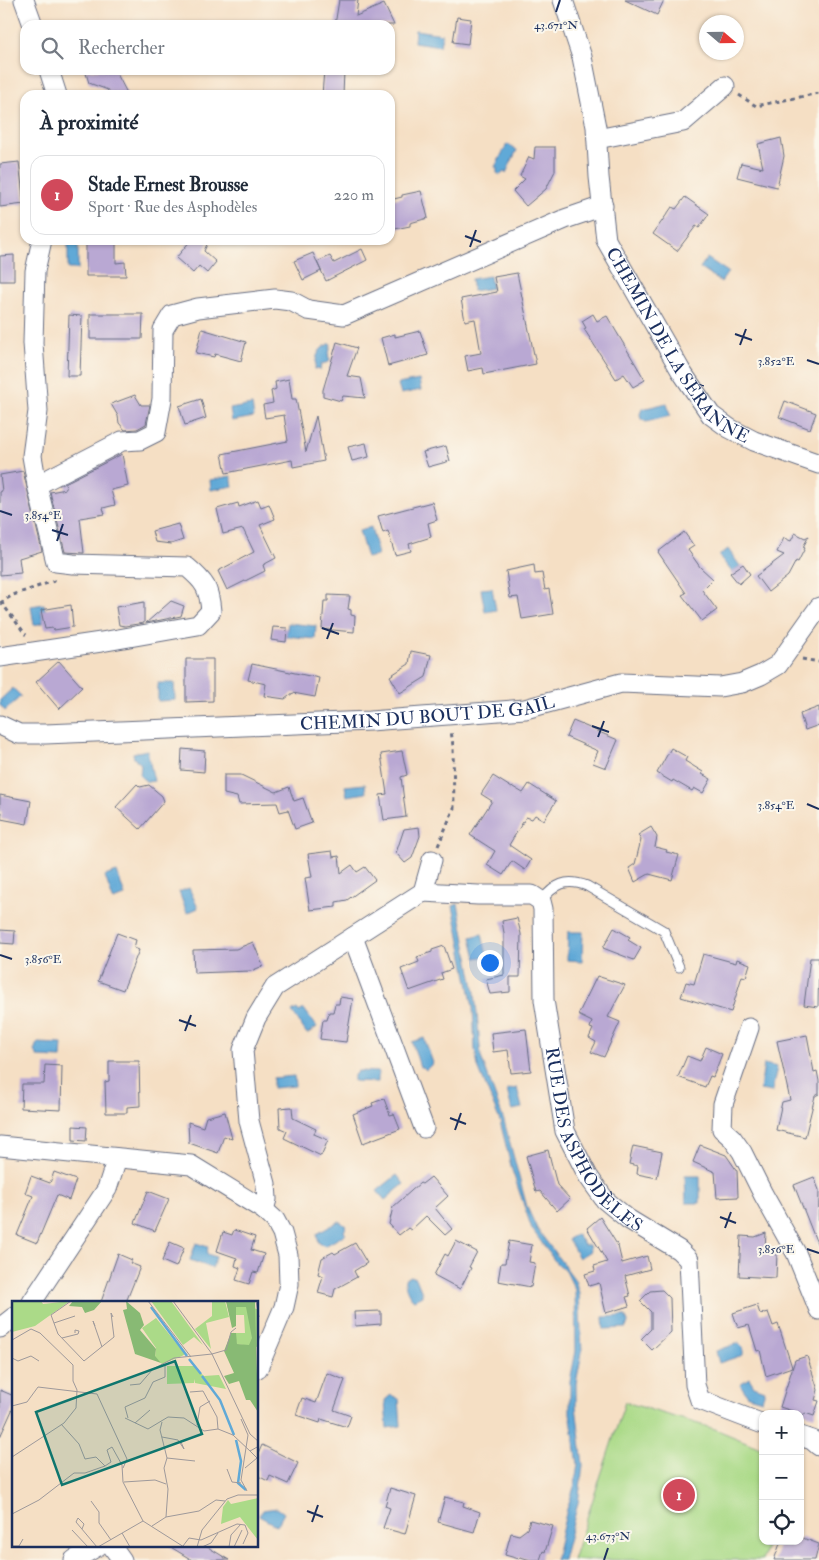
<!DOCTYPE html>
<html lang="fr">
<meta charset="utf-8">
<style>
body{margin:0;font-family:"IM FELL Double Pica",serif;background:#f6f6f7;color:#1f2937}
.controls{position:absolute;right:15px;bottom:15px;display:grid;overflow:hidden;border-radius:10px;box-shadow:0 1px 4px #0004}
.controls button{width:45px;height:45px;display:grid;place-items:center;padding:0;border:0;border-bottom:1px solid #e0e1e3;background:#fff;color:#1f2937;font:25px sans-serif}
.compass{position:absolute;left:699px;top:15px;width:45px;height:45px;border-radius:50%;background:#fff;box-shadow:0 1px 4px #0004;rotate:110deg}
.you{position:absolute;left:489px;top:962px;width:18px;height:18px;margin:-12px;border:4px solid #fff;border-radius:50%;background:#1a73e8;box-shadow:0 0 0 8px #1a73e833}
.badge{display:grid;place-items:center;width:32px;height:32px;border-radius:50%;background:#d1495b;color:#fff;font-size:16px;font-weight:700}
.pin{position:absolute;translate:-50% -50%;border:2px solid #fff;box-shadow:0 1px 5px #0006}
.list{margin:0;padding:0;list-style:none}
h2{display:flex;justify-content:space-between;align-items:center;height:65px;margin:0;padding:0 20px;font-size:21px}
h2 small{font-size:16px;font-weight:400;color:#747a83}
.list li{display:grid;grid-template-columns:32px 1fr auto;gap:15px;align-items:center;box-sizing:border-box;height:80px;margin:0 10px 10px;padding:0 10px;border:1px solid #e0e1e3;border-radius:15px}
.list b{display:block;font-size:19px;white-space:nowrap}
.list p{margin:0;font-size:16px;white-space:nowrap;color:#747a83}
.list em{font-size:16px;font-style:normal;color:#747a83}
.icon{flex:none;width:28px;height:28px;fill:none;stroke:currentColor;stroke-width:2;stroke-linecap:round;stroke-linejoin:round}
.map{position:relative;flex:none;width:819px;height:1560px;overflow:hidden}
.search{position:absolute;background:#fff;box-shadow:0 1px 4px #0004;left:20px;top:20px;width:375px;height:55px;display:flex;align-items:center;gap:12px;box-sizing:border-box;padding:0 18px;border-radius:15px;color:#747a83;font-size:19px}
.panel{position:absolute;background:#fff;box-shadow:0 1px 4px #0004;left:20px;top:90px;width:375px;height:155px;border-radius:15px}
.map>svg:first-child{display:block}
.green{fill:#abda88;stroke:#638473}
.water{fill:#60a9d7;stroke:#3e6c9a}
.building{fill:#b9a8d3}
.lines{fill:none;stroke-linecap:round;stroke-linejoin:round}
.service-casing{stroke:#676d82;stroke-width:11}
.minor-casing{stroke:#676d82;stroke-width:21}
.path{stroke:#676d82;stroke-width:3;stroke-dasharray:4 4;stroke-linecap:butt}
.service{stroke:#fff;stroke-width:9}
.minor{stroke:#fff;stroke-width:19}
.ticks{fill:none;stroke:#1b2f5e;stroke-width:2}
.labels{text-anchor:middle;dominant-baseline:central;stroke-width:4;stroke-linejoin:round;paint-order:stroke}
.street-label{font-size:18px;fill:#1b2f5e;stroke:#fbf7ec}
.inset-river{fill:none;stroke:#60a9d7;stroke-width:2.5}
.inset-road{fill:none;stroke:#9e999b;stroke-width:1}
.view{fill:#0f766e;fill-opacity:0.15;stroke:#0f766e;stroke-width:2.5}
.inset-edge{fill:none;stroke:#1b2f5e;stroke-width:2.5}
.ticks-label{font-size:12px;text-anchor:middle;fill:#1b2f5e;stroke:#fbf7ec;stroke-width:4;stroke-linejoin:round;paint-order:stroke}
</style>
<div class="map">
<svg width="819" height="1560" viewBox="0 0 819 1560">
<rect width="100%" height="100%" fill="#fbf7ec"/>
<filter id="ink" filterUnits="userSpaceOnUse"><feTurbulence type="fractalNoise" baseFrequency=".02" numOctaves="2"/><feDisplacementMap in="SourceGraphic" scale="10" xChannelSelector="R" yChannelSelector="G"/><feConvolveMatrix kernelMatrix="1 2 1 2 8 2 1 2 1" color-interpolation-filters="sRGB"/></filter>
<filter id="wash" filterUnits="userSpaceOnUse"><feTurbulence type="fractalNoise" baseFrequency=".0096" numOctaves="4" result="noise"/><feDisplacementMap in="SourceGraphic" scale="20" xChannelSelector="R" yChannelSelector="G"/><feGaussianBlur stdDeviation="1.12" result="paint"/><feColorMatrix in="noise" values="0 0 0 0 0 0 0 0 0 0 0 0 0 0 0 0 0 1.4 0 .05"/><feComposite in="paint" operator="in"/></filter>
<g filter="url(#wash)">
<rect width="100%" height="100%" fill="#f5dfc4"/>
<path class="green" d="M625 1402 715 1429 763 1449V1541H768L762 1560H573Z"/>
<path class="water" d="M415 30 442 34 440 46 414 42Z
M507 144 517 150 506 173 504 172 500 175 497 173V168L495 167Z
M68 243H78V269H68Z
M707 258 728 272 721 282 700 268Z
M490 276 492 288 473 291 471 279Z
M329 344H331L328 358H330L329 362 321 364 320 370 315 369C316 357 317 349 329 344Z
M419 380 421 390 401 394 398 384Z
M667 403 670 416 646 422 641 419 640 414 642 409Z
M252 405 254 417 232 421 230 409Z
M231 476 233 486 211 490 210 480Z
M371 527 378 555 367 558 359 531Z
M728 549 740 566 732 572 719 556Z
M492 588 496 610 485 612 481 589Z
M44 604 45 610 41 611 43 623 34 625 31 606Z
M288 623 316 626 315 639 286 636Z
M158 683H174L175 700 158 701Z
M13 688 21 696 5 711 0 705V700Z
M147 750 154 781 147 782 140 776 141 764 134 758 133 753Z
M365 784 366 793 347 796 345 786Z
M117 872 125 896 113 900 105 876Z
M189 888 198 908 187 913 179 892Z
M458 904 475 993 481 1057 504 1121 527 1207 537 1229 575 1280 579 1293 582 1352 576 1383V1406L583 1465 578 1503 563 1560H555L567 1509 575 1484 578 1464 570 1413V1381L576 1351 575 1290 566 1271 557 1264 532 1229 512 1170 500 1121 478 1067 475 1049 473 1007 453 906Z
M568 932H583L582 961 567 960Z
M482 934 487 956 476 958 471 937Z
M297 1009 299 1012 304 1009 317 1027 307 1034 292 1012Z
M424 1038 433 1063 426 1070 423 1067H420L412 1042Z
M37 1043 62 1044 61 1058 37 1057V1054L34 1051Z
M764 1064 777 1067 772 1092 760 1090Z
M358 1071 378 1072V1082L354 1081V1075Z
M294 1076 295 1086 273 1088V1078Z
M517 1088 522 1108 512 1110 507 1090Z
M397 1175 404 1184 385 1200 377 1191Z
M685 1176H700V1203H686Z
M339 1221 346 1226 344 1232 346 1234 325 1246 319 1243 317 1234Z
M577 1234 584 1245H589L590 1251 579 1258 568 1239Z
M196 1243 208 1247 207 1254 216 1257 212 1268 190 1260Z
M411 1276 416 1278 422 1293V1296L414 1300C409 1297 404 1285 405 1279Z
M625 1316 628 1322 626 1328 604 1329 603 1317Z
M739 1343 743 1347V1355L719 1363 716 1351Z
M749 1378 754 1386 765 1390 762 1400 748 1396 740 1384Z
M391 1395 399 1399 401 1426 387 1428 385 1400Z
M277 1508 284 1513 277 1526 259 1516 262 1510Z"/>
<g id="blocks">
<path class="building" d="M339 0H358L356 16 384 4 394 25H335Z
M625 0H664L657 15Z
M457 17 471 19 468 44 453 42Z
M85 70H115L128 95H107L108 90 89 83Z
M324 70 344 71 343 95H322Z
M781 138 784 156 777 187 737 177 741 163 763 168 758 144Z
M535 147H555V171L546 189 526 206 513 191 525 179 520 176 529 157 534 159Z
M19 162 24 204 0 207V164Z
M421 191 428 218 410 223V226L390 230V200L402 197V195Z
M685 197 709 214 699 228 696 226 677 251 653 234 672 207 676 209Z
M86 240H111V242L116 243V263L125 262 126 276H86Z
M191 240H209L204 251 216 262 207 273 199 266 193 273 176 258Z
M362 249 367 260 326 281 317 262 330 256 334 263Z
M313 253 321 271 303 280 294 261Z
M14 255V281H0V256Z
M517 273 536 364 484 374 483 368 468 371 465 356 481 353 475 319 465 321 461 299 497 292 494 277Z
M90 314H143L142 339H90Z
M593 314 597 321 607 316 645 380 633 387 624 374 616 379 584 329 586 328 582 321Z
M69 315 82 316 80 376H67Z
M202 329 246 342 241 361 215 354 214 357 196 353Z
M420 331 428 355 388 366 381 338 395 334V337Z
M337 342 357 348 347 376 361 378 365 398 343 396 341 401 323 396V390Z
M289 379 292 399H296L306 452 316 416 324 461 293 467 292 460 226 473 222 454 288 441 284 415 265 418 263 405 273 403 271 391 276 389 275 382Z
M135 395 141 405H150L146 424 137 429 125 430 119 423 118 416 111 404Z
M201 399 206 418 185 425 179 406Z
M785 401 816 413 810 429 779 417Z
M366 443 369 457 352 461 348 447Z
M446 446 450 461 428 467 423 452Z
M122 454 128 486 111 490 115 505 103 508 105 514 80 518 84 553 65 552 50 492 66 489 65 483Z
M23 471 42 551 19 558 21 573 0 575V492L2 491 0 475Z
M258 500 261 507 269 504 275 519 260 525 276 558 263 565 265 571 227 590 218 571 254 552 243 529 223 534 217 509 238 503 239 507Z
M432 502 437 520 428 523 431 537 409 544 411 551 395 555 388 531 383 533 378 516Z
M178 524 183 540 171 544 155 542 152 531Z
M684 532 694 546 688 550 700 567 713 579 702 590 717 610 702 621 682 595 686 593 658 552Z
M795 533 805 538 809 536 803 547 805 548 798 562 796 561 788 576 768 592 756 576 784 555 777 552 784 538 791 541Z
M743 564 750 574 739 584 730 573Z
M534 565 535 574 542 573 545 590 549 589 553 614 522 619 518 597 510 598 506 571Z
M328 595 350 596 348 609 351 610V615L355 616 354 632 322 629 324 601H328Z
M171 601 184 606 181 616 146 623Z
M144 602V623L125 626 119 625 116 607Z
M71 605 73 627 54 630 53 628 45 629 41 610Z
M273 627 287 628 286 642 271 640Z
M411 651 431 655 426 677 400 693 390 676 409 664Z
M186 659H213V701L186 702Z
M59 661 82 687 59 709 36 682Z
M252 664 319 678 315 697 293 693 285 699 264 696 266 684 248 680Z
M819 707V725L805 730 800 714Z
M573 721 618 740 606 768 593 763 598 751 566 737Z
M671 748 687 757 685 761 703 772 702 774 711 779 703 793 694 788 692 791 673 780 672 782 657 773Z
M182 749 205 751 204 772 181 770Z
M402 751 407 775 401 777 406 817 384 820 380 795 387 794 381 754Z
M224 775H241L276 792 289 787 294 801 303 798 312 823 295 829 288 810 280 812 277 803 239 804 237 797 224 794Z
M493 776 512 788 513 787 523 793 529 784 556 801 544 820 535 815 532 819 526 817 509 845 531 860 525 870 512 861 503 875 487 865 495 851 470 835 492 801 481 794Z
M137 784 140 787 149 785 162 796 164 801 140 829 116 807Z
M0 795 31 801 27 824 1 819 2 812 0 811Z
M419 827 420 836 412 858 405 863 396 853 404 829Z
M651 827 657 837 655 847 667 850 666 852 679 855 672 880 649 874 635 882 629 868 635 864 641 840 638 835Z
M332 851 333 857 339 856 341 873 352 865 357 872 365 867 375 880 347 900 336 902V907L310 910 305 878 312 877 308 854Z
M517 918 521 934 520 977H510V992L490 994 486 979 504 975V933L502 921Z
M614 928 630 937 628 940 641 948 634 960 603 948Z
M0 930 15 931 14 944 0 943Z
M117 933 136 940 134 948 139 950 123 990 98 981Z
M253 942 263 966 251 971 194 973 193 950 236 949Z
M444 946 452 969 441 973 443 979 409 991 401 969 419 962 417 957 432 952V950Z
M703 954 736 963 737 959 750 964 746 977 742 976 731 1012 681 997 686 982 694 984Z
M810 958H819L818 1007 804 1005Z
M597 976 625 985 608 1017 620 1022 604 1057 591 1052 596 1042 589 1038 593 1029 590 1028 592 1022 578 1015Z
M340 997 353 999 346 1042 320 1039 323 1020H327L329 1012H333L335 1004H339Z
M526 1029 531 1071 511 1073 508 1050 493 1052 491 1033Z
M807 1035 814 1072 817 1071 819 1081V1094L815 1096 805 1137 776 1130 782 1102 790 1100 777 1041Z
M706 1047 722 1054 713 1077 710 1076 705 1087 678 1077 687 1056 700 1061Z
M109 1061H139L140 1106 127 1107V1113H106L105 1082 109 1081Z
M45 1065 62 1066 61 1110 21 1108 22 1084H44Z
M384 1099 390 1115 394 1114 400 1129 363 1143 353 1114 373 1106 372 1103Z
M292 1107 293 1118 316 1129 314 1134 328 1140 321 1156 284 1138 287 1131 280 1128 279 1108Z
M225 1112 232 1139 224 1136 218 1153 189 1143 188 1122 203 1127 206 1117Z
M73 1126 87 1127 86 1141 73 1140Z
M700 1145 726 1155 737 1171 738 1197 717 1198 715 1172 693 1162Z
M633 1146 662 1152 657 1178 637 1174 638 1166 629 1164Z
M548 1150 557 1185 570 1199 557 1211 540 1191 536 1192 526 1156Z
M54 1172 76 1180 69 1200 57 1195 37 1243 17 1235 33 1196 25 1193 31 1176 50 1183Z
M431 1177 448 1196 435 1208 452 1229 445 1235 426 1216 411 1230 408 1228 399 1235 389 1224 393 1207 420 1183 422 1184Z
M814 1177 819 1190 818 1246 794 1185Z
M148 1191 169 1199 155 1231 135 1223Z
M600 1217 618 1246 622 1263 647 1256 650 1269 625 1276 630 1296 626 1297 629 1306 606 1313 599 1283 589 1286 585 1274 595 1271 594 1266 607 1262 587 1228Z
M234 1230 255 1237 251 1250 264 1254 258 1273 253 1272 249 1284 236 1280 240 1268 235 1266 237 1258 217 1251 223 1232 232 1235Z
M766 1233 765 1249 777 1253 776 1278 739 1276 741 1236 755 1237Z
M456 1241 477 1252 469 1267 471 1268 460 1289 434 1275 445 1254 448 1256Z
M509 1241 532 1245 529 1262 535 1263 531 1287 498 1281 501 1263H505Z
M170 1242 184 1248 176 1267 162 1261Z
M355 1243 367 1263 354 1271 357 1277 335 1289 333 1297 318 1293 323 1276 318 1274 322 1258 333 1252 335 1254Z
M118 1254 132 1260 130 1263 140 1267 126 1302H101Z
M662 1290 670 1298 671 1332 652 1350 641 1339 651 1329V1312L640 1301 650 1291Z
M757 1305 760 1314 768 1312 773 1326 778 1324 792 1367 766 1376 760 1350 757 1351 749 1325 738 1328 733 1313Z
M381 1311V1324L355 1326 354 1312Z
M807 1356 818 1390 815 1400 819 1401 814 1416 805 1413 804 1415 780 1407 795 1360Z
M327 1373 345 1380 334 1410 351 1416 347 1427 321 1419 320 1423 296 1415 302 1398 316 1403Z
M0 1390 14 1396V1406L0 1437Z
M262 1445 298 1463 288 1484 270 1476 268 1481 258 1476V1454Z
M390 1488 416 1496 405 1534 383 1528 390 1508 385 1506Z
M445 1497 464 1502 463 1506 480 1512 474 1532 438 1522Z
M530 1520 553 1526 545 1552 543 1551 540 1560H531L520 1557 519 1559 505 1555 511 1533 519 1535 527 1529Z
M800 1537 819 1544 815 1560H774L781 1541H800Z
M169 1546H206L229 1560H192Z"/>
</g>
</g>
<g filter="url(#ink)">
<use href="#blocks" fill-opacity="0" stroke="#676d82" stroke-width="1"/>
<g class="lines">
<g class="service-casing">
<path id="service" d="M541 901C555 884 566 878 587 886L664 931 679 967"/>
</g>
<g class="minor-casing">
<g id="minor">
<path d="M24 0 33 25"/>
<path id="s1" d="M563 0 582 57 596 127 599 177 606 240 681 371 711 415 729 428 754 441 819 464"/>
<path d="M49 70 57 95"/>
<path d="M597 139 683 122 725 86"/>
<path d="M37 485 32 456 38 411 33 343 35 271 42 240"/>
<path d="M0 657 101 642 198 625 211 611C209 588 205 582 187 567L73 564 56 562 37 485 122 441 140 440 156 432 162 399 163 330 172 315 198 308 275 299 291 301 308 310 344 315 565 219 603 206"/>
<path id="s2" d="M0 725 19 734H45L370 721 525 709 621 683 720 687 742 683 761 675 778 665 819 607"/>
<path id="s3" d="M423 892 478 895H532L541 901 543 909 544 1000 565 1131 588 1176 605 1200 628 1219 679 1250 689 1260 695 1385 700 1400 763 1424"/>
<path d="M353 937 424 1128"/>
<path d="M749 1028 723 1104 722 1129 732 1138 742 1152 763 1194 796 1253 819 1310"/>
<path d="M0 1146 191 1165 264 1210 275 1220 282 1233 288 1255 289 1284 284 1307 258 1368"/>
<path d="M264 1210 267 1199 266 1184 249 1121 243 1050 256 1018 275 987 423 892 432 860"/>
<path d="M32 1302 107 1189 117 1158"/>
<path d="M0 1328 14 1317"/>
<path d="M800 1436 812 1440 819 1446"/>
<path d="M112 1546 122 1560"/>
<path d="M74 1560 98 1546"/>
</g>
</g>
<path class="path" d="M739 95 756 106 819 93
M1 602 26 635
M0 603 13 595 57 580
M802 659 819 662
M438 846 454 808 453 746 451 730"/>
<use href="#service" class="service"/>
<use href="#minor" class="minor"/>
</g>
</g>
<path class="ticks" d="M556 12 560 0M465 236 481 242M470 247 476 230M735 334 752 340M740 345 746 329M807 360 819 364M0 511 12 515M52 530 68 535M57 541 63 524M322 628 339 634M327 639 333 623M592 726 609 732M598 737 604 721M807 804 819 809M0 955 12 959M179 1020 196 1026M185 1031 191 1015M450 1118 466 1124M455 1130 461 1113M720 1217 736 1223M725 1228 731 1212M807 1249 819 1253M307 1511 323 1517M312 1522 318 1505M604 1560 608 1548"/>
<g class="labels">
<g class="street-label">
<text stroke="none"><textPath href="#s1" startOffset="374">CHEMIN DE LA SÉRANNE</textPath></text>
<text stroke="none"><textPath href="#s2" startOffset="430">CHEMIN DU BOUT DE GAIL</textPath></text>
<text stroke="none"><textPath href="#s3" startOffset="372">RUE DES ASPHODÈLES</textPath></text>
</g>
</g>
<g transform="translate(12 1301)">
<rect width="246" height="246" fill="#f5dfc4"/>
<path d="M0 0H29L31 3 58 0 23 25 0 31ZM139 0H159L191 44 182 36 171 44ZM200 0H213L217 16 194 22 199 48 183 28 200 15ZM214 0 245 8 246 46 225 43 221 29 222 32H233L232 14H224V21L218 16ZM144 17 173 53 170 55 150 63 143 56 144 47 130 27ZM155 65H182L192 75 207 74 214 88 183 82V78L182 82 155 83ZM246 197V239L228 216 209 223 211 206 216 199 219 203Z" fill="#abda88"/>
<path d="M61 0H90L82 9 73 12 70 6 57 5ZM114 0 128 12 132 24 128 29 144 48 143 55 149 62 123 53 111 9 115 8ZM214 0H243L246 111 238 99H234L227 80 217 83 212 75 222 72 212 50 219 32H224L225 43 237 44 240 37 234 6H224V25L220 27Z" fill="#88ba74"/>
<path class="inset-river" d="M139 6 175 55M177 58 189 73M190 75 208 99 222 134M224 139 229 160 226 182 234 189"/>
<path class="inset-road" d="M59 0 39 14 46 33 72 60 102 36 99 12 101 16M136 0 179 56M161 0 200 53 238 133 247 141M244 0 247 16M42 22 63 15M83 25 81 20 90 46M50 37 66 33 67 30 63 29V32M0 39 19 28 28 32 61 64V80L65 89M200 53 214 49 219 31 224 27M0 57 6 60 19 55 27 60M118 84 128 83 141 68 162 57 200 53M178 91 191 90 205 116 206 128M0 105 15 101 26 86 85 93 115 158 111 167M113 117 136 128 156 116 172 117 192 130 206 128 221 134 238 150 247 145M116 117 113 106 133 97 141 81 153 76V63M229 118 236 134 229 179 235 190M150 121 148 129 155 157 152 167 156 188 154 216M123 122 138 109M49 123 67 143 73 158 84 156 93 165 99 161 95 149 100 146 110 164 111 181 131 220 172 246M185 124 188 106 198 100M150 136 166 139 172 148 169 141M0 156 52 122 64 107 65 89M155 157 183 160M233 167 245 157 238 150M215 168 220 181 229 182M112 181 143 179 154 183M79 200 87 211V222L99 239M0 213 27 199 62 172H73L93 165M140 225 154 216 187 210 204 199 213 200M70 228 72 223 66 217 64 221 85 246M60 229 76 246M110 232 118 246M231 243 236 232 233 224M0 245H7L11 238M171 245 177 237 189 239 225 223 233 224M86 246 131 220M185 246 190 229 215 198 226 194H247M190 246 199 242 206 232M217 246 219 234 229 223M222 246 230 229"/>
<path class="view" d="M163 60 190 133 50 184 24 111Z"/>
<rect width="246" height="246" class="inset-edge"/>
</g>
<g class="ticks-label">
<text x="556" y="29">43.671°N</text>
<text x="776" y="365">3.852°E</text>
<text x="43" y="519">3.854°E</text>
<text x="776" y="809">3.854°E</text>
<text x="43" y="963">3.856°E</text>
<text x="776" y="1253">3.856°E</text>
<text x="608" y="1540">43.673°N</text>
</g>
</svg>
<div class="controls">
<button>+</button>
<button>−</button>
<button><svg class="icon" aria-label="locate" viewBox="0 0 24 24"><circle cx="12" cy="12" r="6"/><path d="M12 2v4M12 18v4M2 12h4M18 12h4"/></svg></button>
</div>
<svg class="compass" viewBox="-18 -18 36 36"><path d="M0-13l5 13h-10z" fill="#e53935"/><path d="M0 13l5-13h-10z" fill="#747a83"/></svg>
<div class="you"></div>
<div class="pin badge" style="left:679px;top:1495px">1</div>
<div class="search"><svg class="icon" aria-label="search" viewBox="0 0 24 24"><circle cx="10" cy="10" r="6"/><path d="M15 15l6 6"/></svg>Rechercher</div>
<section class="panel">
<h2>À proximité<small></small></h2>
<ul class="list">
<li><span class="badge">1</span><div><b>Stade Ernest Brousse</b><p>Sport · Rue des Asphodèles</p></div><em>220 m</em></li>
</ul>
</section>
</div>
